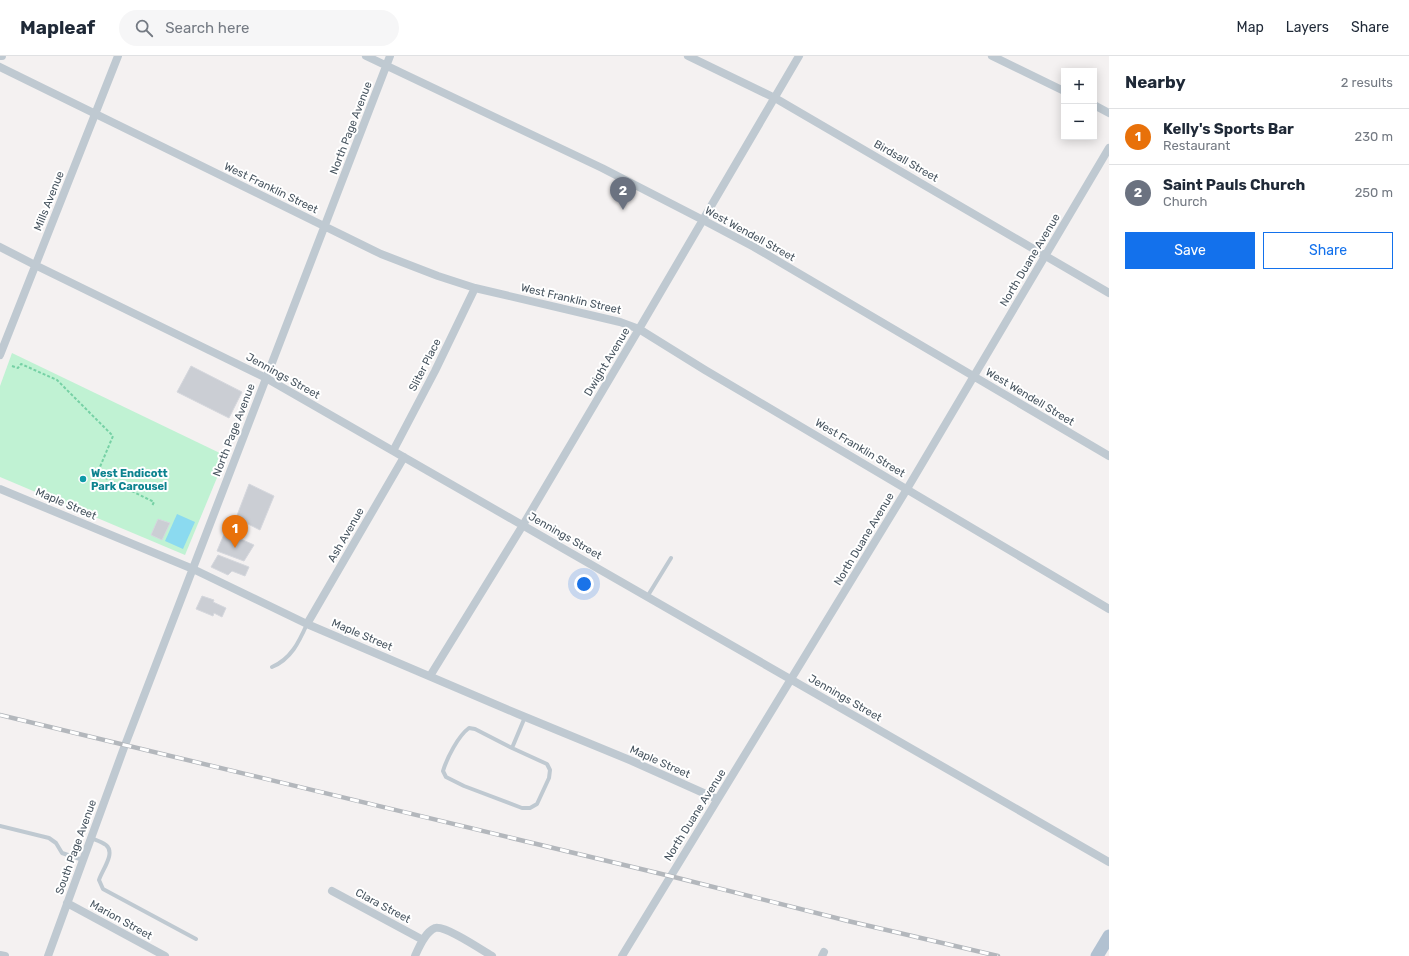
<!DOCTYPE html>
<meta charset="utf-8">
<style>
body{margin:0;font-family:Rubik,sans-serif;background:#f6f6f7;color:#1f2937}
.controls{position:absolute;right:12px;top:12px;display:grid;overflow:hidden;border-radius:0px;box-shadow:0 2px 10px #0003}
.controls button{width:36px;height:36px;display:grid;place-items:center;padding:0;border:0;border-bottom:1px solid #e0e1e3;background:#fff;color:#1f2937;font:20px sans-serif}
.you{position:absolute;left:584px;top:528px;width:14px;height:14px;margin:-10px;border:3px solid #fff;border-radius:50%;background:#1a73e8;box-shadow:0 0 0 6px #1a73e833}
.badge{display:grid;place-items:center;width:26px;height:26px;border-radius:50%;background:#1371ec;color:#fff;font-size:13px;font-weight:700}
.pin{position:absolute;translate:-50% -33px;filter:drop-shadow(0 1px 2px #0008)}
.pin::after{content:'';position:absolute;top:21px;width:14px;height:12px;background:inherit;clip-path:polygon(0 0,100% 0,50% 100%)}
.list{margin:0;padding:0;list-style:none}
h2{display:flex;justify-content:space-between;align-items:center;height:52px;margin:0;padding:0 16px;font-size:17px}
h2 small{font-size:13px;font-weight:400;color:#747a83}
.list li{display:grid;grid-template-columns:26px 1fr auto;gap:12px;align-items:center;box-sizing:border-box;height:56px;padding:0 16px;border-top:1px solid #e0e1e3}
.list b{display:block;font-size:15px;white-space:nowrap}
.list p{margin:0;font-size:13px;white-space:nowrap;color:#747a83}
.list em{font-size:13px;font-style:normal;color:#747a83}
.actions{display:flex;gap:8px;padding:12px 16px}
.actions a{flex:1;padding:9px 0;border:1px solid #1371ec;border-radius:0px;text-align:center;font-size:14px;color:#1371ec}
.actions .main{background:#1371ec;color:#fff}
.icon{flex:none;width:22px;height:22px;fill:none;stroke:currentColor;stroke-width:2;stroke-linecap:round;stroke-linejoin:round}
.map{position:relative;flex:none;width:1109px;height:900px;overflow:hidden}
header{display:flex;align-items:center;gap:24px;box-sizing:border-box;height:56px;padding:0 20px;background:#fff;border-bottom:1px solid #e0e1e3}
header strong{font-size:19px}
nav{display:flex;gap:22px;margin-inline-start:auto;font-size:14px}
.search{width:280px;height:36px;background:#f6f6f7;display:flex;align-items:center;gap:10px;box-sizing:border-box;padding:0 14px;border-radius:22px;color:#747a83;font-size:15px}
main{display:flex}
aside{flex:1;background:#fff}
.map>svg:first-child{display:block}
.green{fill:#c0f2d3}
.water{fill:#8bdaf0}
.building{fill:#cbced4;stroke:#d5d7dd}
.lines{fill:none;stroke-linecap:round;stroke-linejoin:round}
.path{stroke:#76d1a5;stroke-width:2;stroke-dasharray:3 2;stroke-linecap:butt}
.service{stroke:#bfc9d1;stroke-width:4}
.minor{stroke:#bfc9d1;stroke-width:8}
.primary{stroke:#b1c1d1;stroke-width:13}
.rail-casing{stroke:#b3b7bc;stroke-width:4.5}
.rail{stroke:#fff;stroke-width:3;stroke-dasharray:9;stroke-linecap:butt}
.culture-dot{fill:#0f9aa8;stroke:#fff;stroke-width:1.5}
.labels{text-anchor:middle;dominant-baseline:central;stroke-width:4;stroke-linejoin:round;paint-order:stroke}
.street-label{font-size:11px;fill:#485560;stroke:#fff}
.culture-label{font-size:11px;font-weight:bold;fill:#0d838f;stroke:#fff;text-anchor:start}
</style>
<header>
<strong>Mapleaf</strong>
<div class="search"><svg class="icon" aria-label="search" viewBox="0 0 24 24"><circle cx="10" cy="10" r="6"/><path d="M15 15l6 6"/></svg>Search here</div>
<nav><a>Map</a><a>Layers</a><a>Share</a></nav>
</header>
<main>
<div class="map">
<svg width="1109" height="900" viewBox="0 0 1109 900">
<rect width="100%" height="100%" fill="#f4f1f1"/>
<path class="green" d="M12 297 226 400 185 499 0 421V330Z"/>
<path class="water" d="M177 458 195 466 183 493 165 485Z"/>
<path class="building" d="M191 310 242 336 229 362 177 336Z
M249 428 274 440 260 474 236 462Z
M158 463 170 467 162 484 151 479Z
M225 476 254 489 244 505 217 495Z
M218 499 249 511 245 520 232 515 228 519 211 511Z
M202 540 214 544 213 546 226 552 222 561 214 557 213 560 196 553Z"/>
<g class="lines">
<path class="path" d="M12 310 18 312 21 308 57 324 113 380 97 418 154 446 152 450"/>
<path class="service" d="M647 541 671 502
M272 611C291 603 299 586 307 568
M512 692 475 673 469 672C458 680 447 702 443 715L446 721 464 730 522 752H530L537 748 549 722 550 714 547 708 512 692 525 661
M0 770 49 782 56 787 62 797 83 804
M91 782C96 784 102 786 106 789 116 797 102 814 99 824L103 833 196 883"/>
<path class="minor" d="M0 0H2
M366 0 602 112 703 164 754 191 1109 400
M688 0 775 42 1109 237
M992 0 1064 35
M0 11 381 198 438 220 475 232 620 266 639 273 705 314 1109 553
M1094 49 1109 57
M0 191 35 209 266 322 1109 806
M0 299 118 0
M393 395 435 315 475 232
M0 433 193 513 307 568 518 658 632 705 717 743
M307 568 404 401
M430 620 523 469 639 273 799 0
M332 835 423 884
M67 847 165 900
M0 899 5 900
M48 900 125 689 390 0
M415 900C419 891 425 876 435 872 445 869 482 894 492 900
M622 900 907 433 1109 92
M822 900 824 896"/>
<path class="primary" d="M1097 900 1109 880"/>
<g class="rail-casing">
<path id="rail" d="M0 659 670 820 848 865 998 900"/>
</g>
<use href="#rail" class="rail"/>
</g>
<circle class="culture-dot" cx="83" cy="423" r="4"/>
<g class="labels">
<g class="street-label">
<text transform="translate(351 72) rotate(-69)">North Page Avenue</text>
<text transform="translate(906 105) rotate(30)">Birdsall Street</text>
<text transform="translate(271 132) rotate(26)">West Franklin Street</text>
<text transform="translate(49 145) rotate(-68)">Mills Avenue</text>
<text transform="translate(750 178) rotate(29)">West Wendell Street</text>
<text transform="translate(1030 204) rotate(-59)">North Duane Avenue</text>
<text transform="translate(571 243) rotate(13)">West Franklin Street</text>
<text transform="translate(607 306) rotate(-59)">Dwight Avenue</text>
<text transform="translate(425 309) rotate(-63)">Sliter Place</text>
<text transform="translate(283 320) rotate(29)">Jennings Street</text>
<text transform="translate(1030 341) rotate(31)">West Wendell Street</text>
<text transform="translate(234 374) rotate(-69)">North Page Avenue</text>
<text transform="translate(860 392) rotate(31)">West Franklin Street</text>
<text transform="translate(66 448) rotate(23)">Maple Street</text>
<text transform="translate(346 479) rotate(-60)">Ash Avenue</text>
<text transform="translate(565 480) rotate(30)">Jennings Street</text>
<text transform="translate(864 483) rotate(-59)">North Duane Avenue</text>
<text transform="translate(362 579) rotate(23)">Maple Street</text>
<text transform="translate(845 642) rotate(30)">Jennings Street</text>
<text transform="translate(660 706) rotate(24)">Maple Street</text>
<text transform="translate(695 759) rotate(-58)">North Duane Avenue</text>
<text transform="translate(76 791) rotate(-70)">South Page Avenue</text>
<text transform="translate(383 850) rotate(28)">Clara Street</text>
<text transform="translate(121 864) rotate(29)">Marion Street</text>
</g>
<g class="culture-label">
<text x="91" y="417">West Endicott<tspan x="91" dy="13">Park Carousel</tspan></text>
</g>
</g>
</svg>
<div class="controls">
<button>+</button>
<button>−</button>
</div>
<div class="you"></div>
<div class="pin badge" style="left:235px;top:492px;background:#e8710a">1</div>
<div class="pin badge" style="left:623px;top:154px;background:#6b7280">2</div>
</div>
<aside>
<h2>Nearby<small>2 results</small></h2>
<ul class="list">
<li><span class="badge" style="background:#e8710a">1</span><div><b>Kelly's Sports Bar</b><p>Restaurant</p></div><em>230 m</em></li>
<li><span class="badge" style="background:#6b7280">2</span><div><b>Saint Pauls Church</b><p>Church</p></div><em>250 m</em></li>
</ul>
<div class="actions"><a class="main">Save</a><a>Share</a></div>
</aside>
</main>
